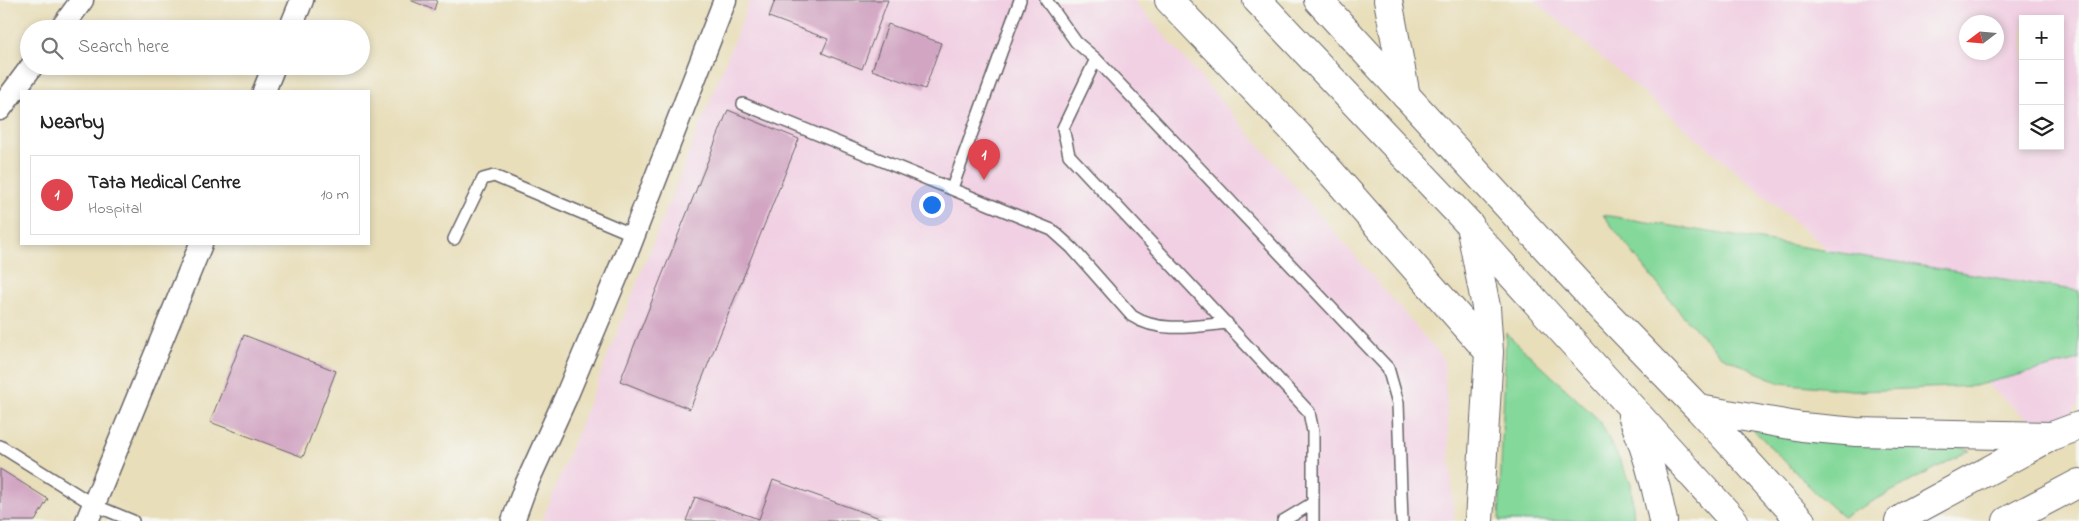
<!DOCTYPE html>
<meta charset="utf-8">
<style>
body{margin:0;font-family:"Indie Flower",sans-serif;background:#f2f2f2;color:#222}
.controls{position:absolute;right:15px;top:15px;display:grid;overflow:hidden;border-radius:0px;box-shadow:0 2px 8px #0003}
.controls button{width:45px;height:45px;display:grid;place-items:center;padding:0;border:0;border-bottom:1px solid #e0e0e0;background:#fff;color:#222;font:25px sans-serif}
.compass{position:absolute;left:1959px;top:15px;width:45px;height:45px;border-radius:50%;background:#fff;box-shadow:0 2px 8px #0003;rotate:254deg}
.you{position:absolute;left:931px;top:204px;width:18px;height:18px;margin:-12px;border:4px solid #fff;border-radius:50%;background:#1a73e8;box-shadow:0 0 0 8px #1a73e833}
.badge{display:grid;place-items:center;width:32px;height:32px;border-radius:50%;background:#b45309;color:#fff;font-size:16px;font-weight:700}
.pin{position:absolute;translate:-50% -41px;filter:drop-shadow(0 1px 2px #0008)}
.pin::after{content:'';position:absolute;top:26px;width:18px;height:15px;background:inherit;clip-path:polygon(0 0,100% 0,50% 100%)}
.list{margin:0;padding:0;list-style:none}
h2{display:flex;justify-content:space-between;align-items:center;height:65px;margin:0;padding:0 20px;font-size:21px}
h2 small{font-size:16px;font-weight:400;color:#767676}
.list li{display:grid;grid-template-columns:32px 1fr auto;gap:15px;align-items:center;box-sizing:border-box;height:80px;margin:0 10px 10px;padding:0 10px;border:1px solid #e0e0e0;border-radius:0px}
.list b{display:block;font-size:19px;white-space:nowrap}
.list p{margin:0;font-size:16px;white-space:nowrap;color:#767676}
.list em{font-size:16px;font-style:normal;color:#767676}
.icon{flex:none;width:28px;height:28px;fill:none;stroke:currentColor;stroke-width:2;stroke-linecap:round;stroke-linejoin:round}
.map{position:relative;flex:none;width:2079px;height:521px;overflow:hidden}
.search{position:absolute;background:#fff;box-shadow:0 2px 8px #0003;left:20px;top:20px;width:350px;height:55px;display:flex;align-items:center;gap:12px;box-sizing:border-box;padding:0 18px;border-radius:28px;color:#767676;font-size:19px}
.panel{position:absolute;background:#fff;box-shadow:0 2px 8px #0003;left:20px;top:90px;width:350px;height:155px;border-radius:0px}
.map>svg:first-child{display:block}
.built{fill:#f1d0e3;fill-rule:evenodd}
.green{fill:#84d89a;stroke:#537d6a}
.building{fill:#d2a6c3}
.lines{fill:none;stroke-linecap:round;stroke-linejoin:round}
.lane-casing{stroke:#676467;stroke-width:14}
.street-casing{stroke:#676467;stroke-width:25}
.secondary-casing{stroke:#676467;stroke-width:30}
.primary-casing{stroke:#676467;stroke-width:30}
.lane{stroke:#fff;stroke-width:11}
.street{stroke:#fff;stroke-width:22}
.secondary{stroke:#fff;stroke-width:28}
.primary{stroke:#fff;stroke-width:28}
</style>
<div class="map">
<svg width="2079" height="521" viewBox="0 0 2079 521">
<rect width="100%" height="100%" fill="#f6f6f2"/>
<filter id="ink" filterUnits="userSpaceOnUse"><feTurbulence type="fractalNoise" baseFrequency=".02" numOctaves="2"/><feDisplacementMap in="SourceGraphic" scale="10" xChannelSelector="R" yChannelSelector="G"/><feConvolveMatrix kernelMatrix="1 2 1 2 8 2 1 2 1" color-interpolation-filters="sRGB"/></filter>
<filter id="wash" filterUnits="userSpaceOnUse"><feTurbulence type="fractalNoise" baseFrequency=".0096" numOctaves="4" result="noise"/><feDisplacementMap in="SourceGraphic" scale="20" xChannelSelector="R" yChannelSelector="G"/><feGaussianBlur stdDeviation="1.12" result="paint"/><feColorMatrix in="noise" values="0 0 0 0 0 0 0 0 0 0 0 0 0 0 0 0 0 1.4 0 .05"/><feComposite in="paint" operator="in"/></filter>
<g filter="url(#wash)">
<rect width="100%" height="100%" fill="#e8deba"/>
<path class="built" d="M750 0H1134L1444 359 1454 521H542Z
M1534 0H2079V405L2047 436ZM2023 19H2060V146H2023ZM1966 22H1996V52H1966Z"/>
<path class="green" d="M1603 215 2079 291V360L1974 386 1861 391 1780 383 1720 355 1678 310Z
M1506 333 1600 421 1631 483 1634 521H1499Z
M1746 422C1804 433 1862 448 1921 447 1938 447 1955 442 1970 450L1843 517 1819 496Z"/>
<g id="blocks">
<path class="building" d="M410 0H437L434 10Z
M775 0H888L862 69 822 53 828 39 769 17Z
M888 24 941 43 925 89 872 70Z
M728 110 799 139 690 409 620 381Z
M244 335 336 371 303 457 210 422Z
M0 469 48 499 35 521H0Z
M773 480 888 521H686L695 497 759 519Z"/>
</g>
</g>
<g filter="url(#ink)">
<use href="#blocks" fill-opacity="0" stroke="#676467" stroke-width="1"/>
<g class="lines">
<g class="lane-casing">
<path id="lane" d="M1046 0 1076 42 1096 59 1388 368 1398 403 1402 521
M1096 59 1063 128 1069 155 1309 412 1313 432V521
M743 104 1052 230 1072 248 1132 316C1159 334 1197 326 1227 323
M952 188 1020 0
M454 239 483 179 494 176 634 235
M0 446 94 505 133 521
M1283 521 1313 503"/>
</g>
<g class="street-casing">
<path id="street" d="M61 29 82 0
M290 29 302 0
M264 91 274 66
M0 109 32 66
M87 521 201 244
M513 521 526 485 566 397 629 247 725 0"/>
</g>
<g class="secondary-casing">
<path id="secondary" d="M1169 0 1298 135 1489 352
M1388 0 1406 96
M1471 230 1486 307 1489 352 1479 521"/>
</g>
<g class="primary-casing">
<path id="primary" d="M1257 0 1470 225 1471 230 1734 521
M1318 0 1606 313 1699 409 1801 521
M1699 409 1802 427 1856 432 2052 436
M1632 415C1646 449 1656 485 1663 521
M1899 521 1914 511 2052 436 2079 426
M2007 521 2079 483"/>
</g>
<use href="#lane" class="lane"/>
<use href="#street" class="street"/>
<use href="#secondary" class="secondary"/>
<use href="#primary" class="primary"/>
</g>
</g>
</svg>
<div class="controls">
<button>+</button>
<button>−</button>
<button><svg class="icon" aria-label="layers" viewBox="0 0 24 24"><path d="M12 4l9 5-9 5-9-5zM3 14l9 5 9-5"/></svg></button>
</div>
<svg class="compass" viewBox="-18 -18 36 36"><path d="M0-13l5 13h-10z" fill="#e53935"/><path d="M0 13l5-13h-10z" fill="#767676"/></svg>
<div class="you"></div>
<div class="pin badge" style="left:984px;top:180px;background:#e0444e">1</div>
<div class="search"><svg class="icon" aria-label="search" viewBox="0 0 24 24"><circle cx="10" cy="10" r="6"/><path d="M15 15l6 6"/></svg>Search here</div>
<section class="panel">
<h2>Nearby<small></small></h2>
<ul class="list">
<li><span class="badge" style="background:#e0444e">1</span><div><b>Tata Medical Centre</b><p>Hospital</p></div><em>10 m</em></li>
</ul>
</section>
</div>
